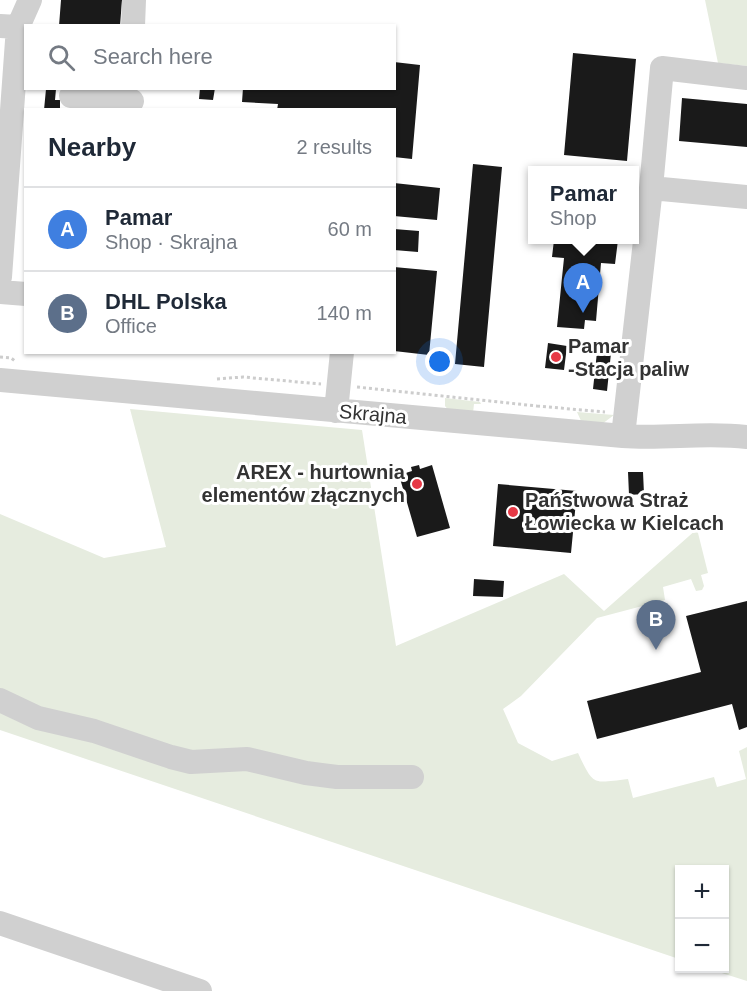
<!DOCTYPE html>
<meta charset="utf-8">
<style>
body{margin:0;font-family:Arial,sans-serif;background:#f2f2f3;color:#1f2937}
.controls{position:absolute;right:18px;bottom:18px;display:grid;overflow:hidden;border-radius:0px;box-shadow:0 2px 4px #0004}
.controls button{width:54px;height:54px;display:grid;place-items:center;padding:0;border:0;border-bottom:2px solid #e0e1e3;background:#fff;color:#1f2937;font:30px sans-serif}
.you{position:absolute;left:440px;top:362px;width:21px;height:21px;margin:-15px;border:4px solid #fff;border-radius:50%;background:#1a73e8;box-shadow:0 0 0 9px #1a73e833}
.badge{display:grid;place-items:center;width:39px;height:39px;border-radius:50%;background:#b45309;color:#fff;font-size:20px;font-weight:700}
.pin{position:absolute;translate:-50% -50px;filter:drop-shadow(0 2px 3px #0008)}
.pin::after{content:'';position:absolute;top:32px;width:21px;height:18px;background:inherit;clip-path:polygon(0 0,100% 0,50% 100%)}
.popup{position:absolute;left:528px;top:166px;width:111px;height:78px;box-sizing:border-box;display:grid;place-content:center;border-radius:0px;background:#fff;filter:drop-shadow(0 2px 4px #0005);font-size:20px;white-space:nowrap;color:#747a83}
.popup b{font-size:22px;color:#1f2937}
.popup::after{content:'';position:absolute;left:50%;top:100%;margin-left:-12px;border:12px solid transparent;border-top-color:#fff}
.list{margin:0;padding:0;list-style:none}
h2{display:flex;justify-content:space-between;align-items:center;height:78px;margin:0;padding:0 24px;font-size:26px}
h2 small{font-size:20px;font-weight:400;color:#747a83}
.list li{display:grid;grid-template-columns:39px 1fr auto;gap:18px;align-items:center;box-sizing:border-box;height:84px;padding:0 24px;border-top:2px solid #e0e1e3}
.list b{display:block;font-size:22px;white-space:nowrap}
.list p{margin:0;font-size:20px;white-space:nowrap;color:#747a83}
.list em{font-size:20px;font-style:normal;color:#747a83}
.icon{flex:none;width:33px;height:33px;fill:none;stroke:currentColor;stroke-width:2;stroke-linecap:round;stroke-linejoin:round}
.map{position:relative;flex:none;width:747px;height:991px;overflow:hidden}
.search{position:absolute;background:#fff;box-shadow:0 2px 4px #0004;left:24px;top:24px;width:372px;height:66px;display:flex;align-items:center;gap:15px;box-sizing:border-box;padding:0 21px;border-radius:0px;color:#747a83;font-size:22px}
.panel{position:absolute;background:#fff;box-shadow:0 2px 4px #0004;left:24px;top:108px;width:372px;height:246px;border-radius:0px}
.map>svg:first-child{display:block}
.green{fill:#e6ecdf}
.building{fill:#1a1a1a}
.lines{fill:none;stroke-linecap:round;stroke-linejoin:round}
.path{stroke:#cdcdcd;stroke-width:3;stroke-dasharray:3 3;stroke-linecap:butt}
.minor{stroke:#d0d0d0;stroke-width:24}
.poi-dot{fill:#e63946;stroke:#fff;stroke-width:2}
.labels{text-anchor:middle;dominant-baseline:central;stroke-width:6;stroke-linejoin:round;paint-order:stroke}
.poi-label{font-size:20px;font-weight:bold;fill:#333;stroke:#fff;text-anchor:start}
.street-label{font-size:20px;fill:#333;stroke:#fff}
</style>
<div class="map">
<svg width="747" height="991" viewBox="0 0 747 991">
<rect width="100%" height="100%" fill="#fff"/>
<path class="green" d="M705 0H747V66L718 63Z
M445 398 480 402 481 404H474L473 413 449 411 445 406Z
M130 409 362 430 396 646 564 574 604 611 697 529 708 573 701 575 704 586 702 590 696 591 691 579 663 587 665 600 597 618 521 696 503 709 518 743 552 761 578 753C594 787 593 783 628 779L633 798 714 777 717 787 746 779 739 751 747 747V981L709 969 724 968V870H680L679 959 0 730V514L104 558 166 547Z
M577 412 614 415 602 424 582 423Z"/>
<path class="building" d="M61 0H122L120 26H59Z
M573 53 636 59 627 161 564 155Z
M394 62 420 65 412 159 394 157V110H277L278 104 242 102 243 88H394Z
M200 88H215L213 100 199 99Z
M46 89H56L55 100H60V110H44Z
M682 98 747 104V147L679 141Z
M473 164 502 167 484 367 455 364Z
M394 183 440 188 437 220 394 216Z
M394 229 419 231 418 252 394 250Z
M554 240H618L615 264 601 263 596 321 585 320 584 329 557 327 564 258 552 257Z
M394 267 437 271 429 355 394 351Z
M548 343 567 346 564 370 545 368Z
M597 352 611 353 607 391 593 389Z
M419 465 420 469 432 465 450 528 417 537 399 475 412 471 411 467Z
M628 472H643L644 494 629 495Z
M498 484 577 491 571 553 493 546Z
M474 579 504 581 503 597 473 596Z
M747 601V727L739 730 732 704 597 739 587 701 701 672 686 616Z"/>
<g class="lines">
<path class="path" d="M0 357 11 358 15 361
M217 379 243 377 321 384
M357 387 537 406
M537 406 605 412"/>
<path class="minor" d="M0 26 18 27 0 277
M133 26 134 0
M18 27 30 0
M71 96 132 101
M651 188 747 197
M0 292 26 294
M0 380 623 436C665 439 706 432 747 437
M336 411 342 352
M623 436 651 188 662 68 747 78
M0 700 38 718 94 731 171 757 191 762 247 759 306 773 337 777H412
M0 923 200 991"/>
</g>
<g class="poi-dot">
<circle cx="556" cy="357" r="6"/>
<circle cx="417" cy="484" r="6"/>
<circle cx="513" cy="512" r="6"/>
</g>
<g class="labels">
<g class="poi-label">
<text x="568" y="346">Pamar<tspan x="568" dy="23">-Stacja paliw</tspan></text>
<text x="405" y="472" text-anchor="end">AREX - hurtownia<tspan x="405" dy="23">elementów złącznych</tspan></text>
<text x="525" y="500">Państwowa Straż<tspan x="525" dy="23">Łowiecka w Kielcach</tspan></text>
</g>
<g class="street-label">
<text transform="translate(373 414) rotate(5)">Skrajna</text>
</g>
</g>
</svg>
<div class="controls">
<button>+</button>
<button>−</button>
</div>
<div class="you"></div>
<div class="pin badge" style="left:583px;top:313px;background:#3f7fe0">A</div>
<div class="popup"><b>Pamar</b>Shop</div>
<div class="pin badge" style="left:656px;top:650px;background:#5c6f8a">B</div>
<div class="search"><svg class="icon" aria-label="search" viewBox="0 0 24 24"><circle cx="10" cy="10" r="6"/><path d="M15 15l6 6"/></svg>Search here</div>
<section class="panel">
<h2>Nearby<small>2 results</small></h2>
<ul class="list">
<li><span class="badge" style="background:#3f7fe0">A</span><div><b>Pamar</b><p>Shop · Skrajna</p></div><em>60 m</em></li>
<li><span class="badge" style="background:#5c6f8a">B</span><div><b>DHL Polska</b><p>Office</p></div><em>140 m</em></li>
</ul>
</section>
</div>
